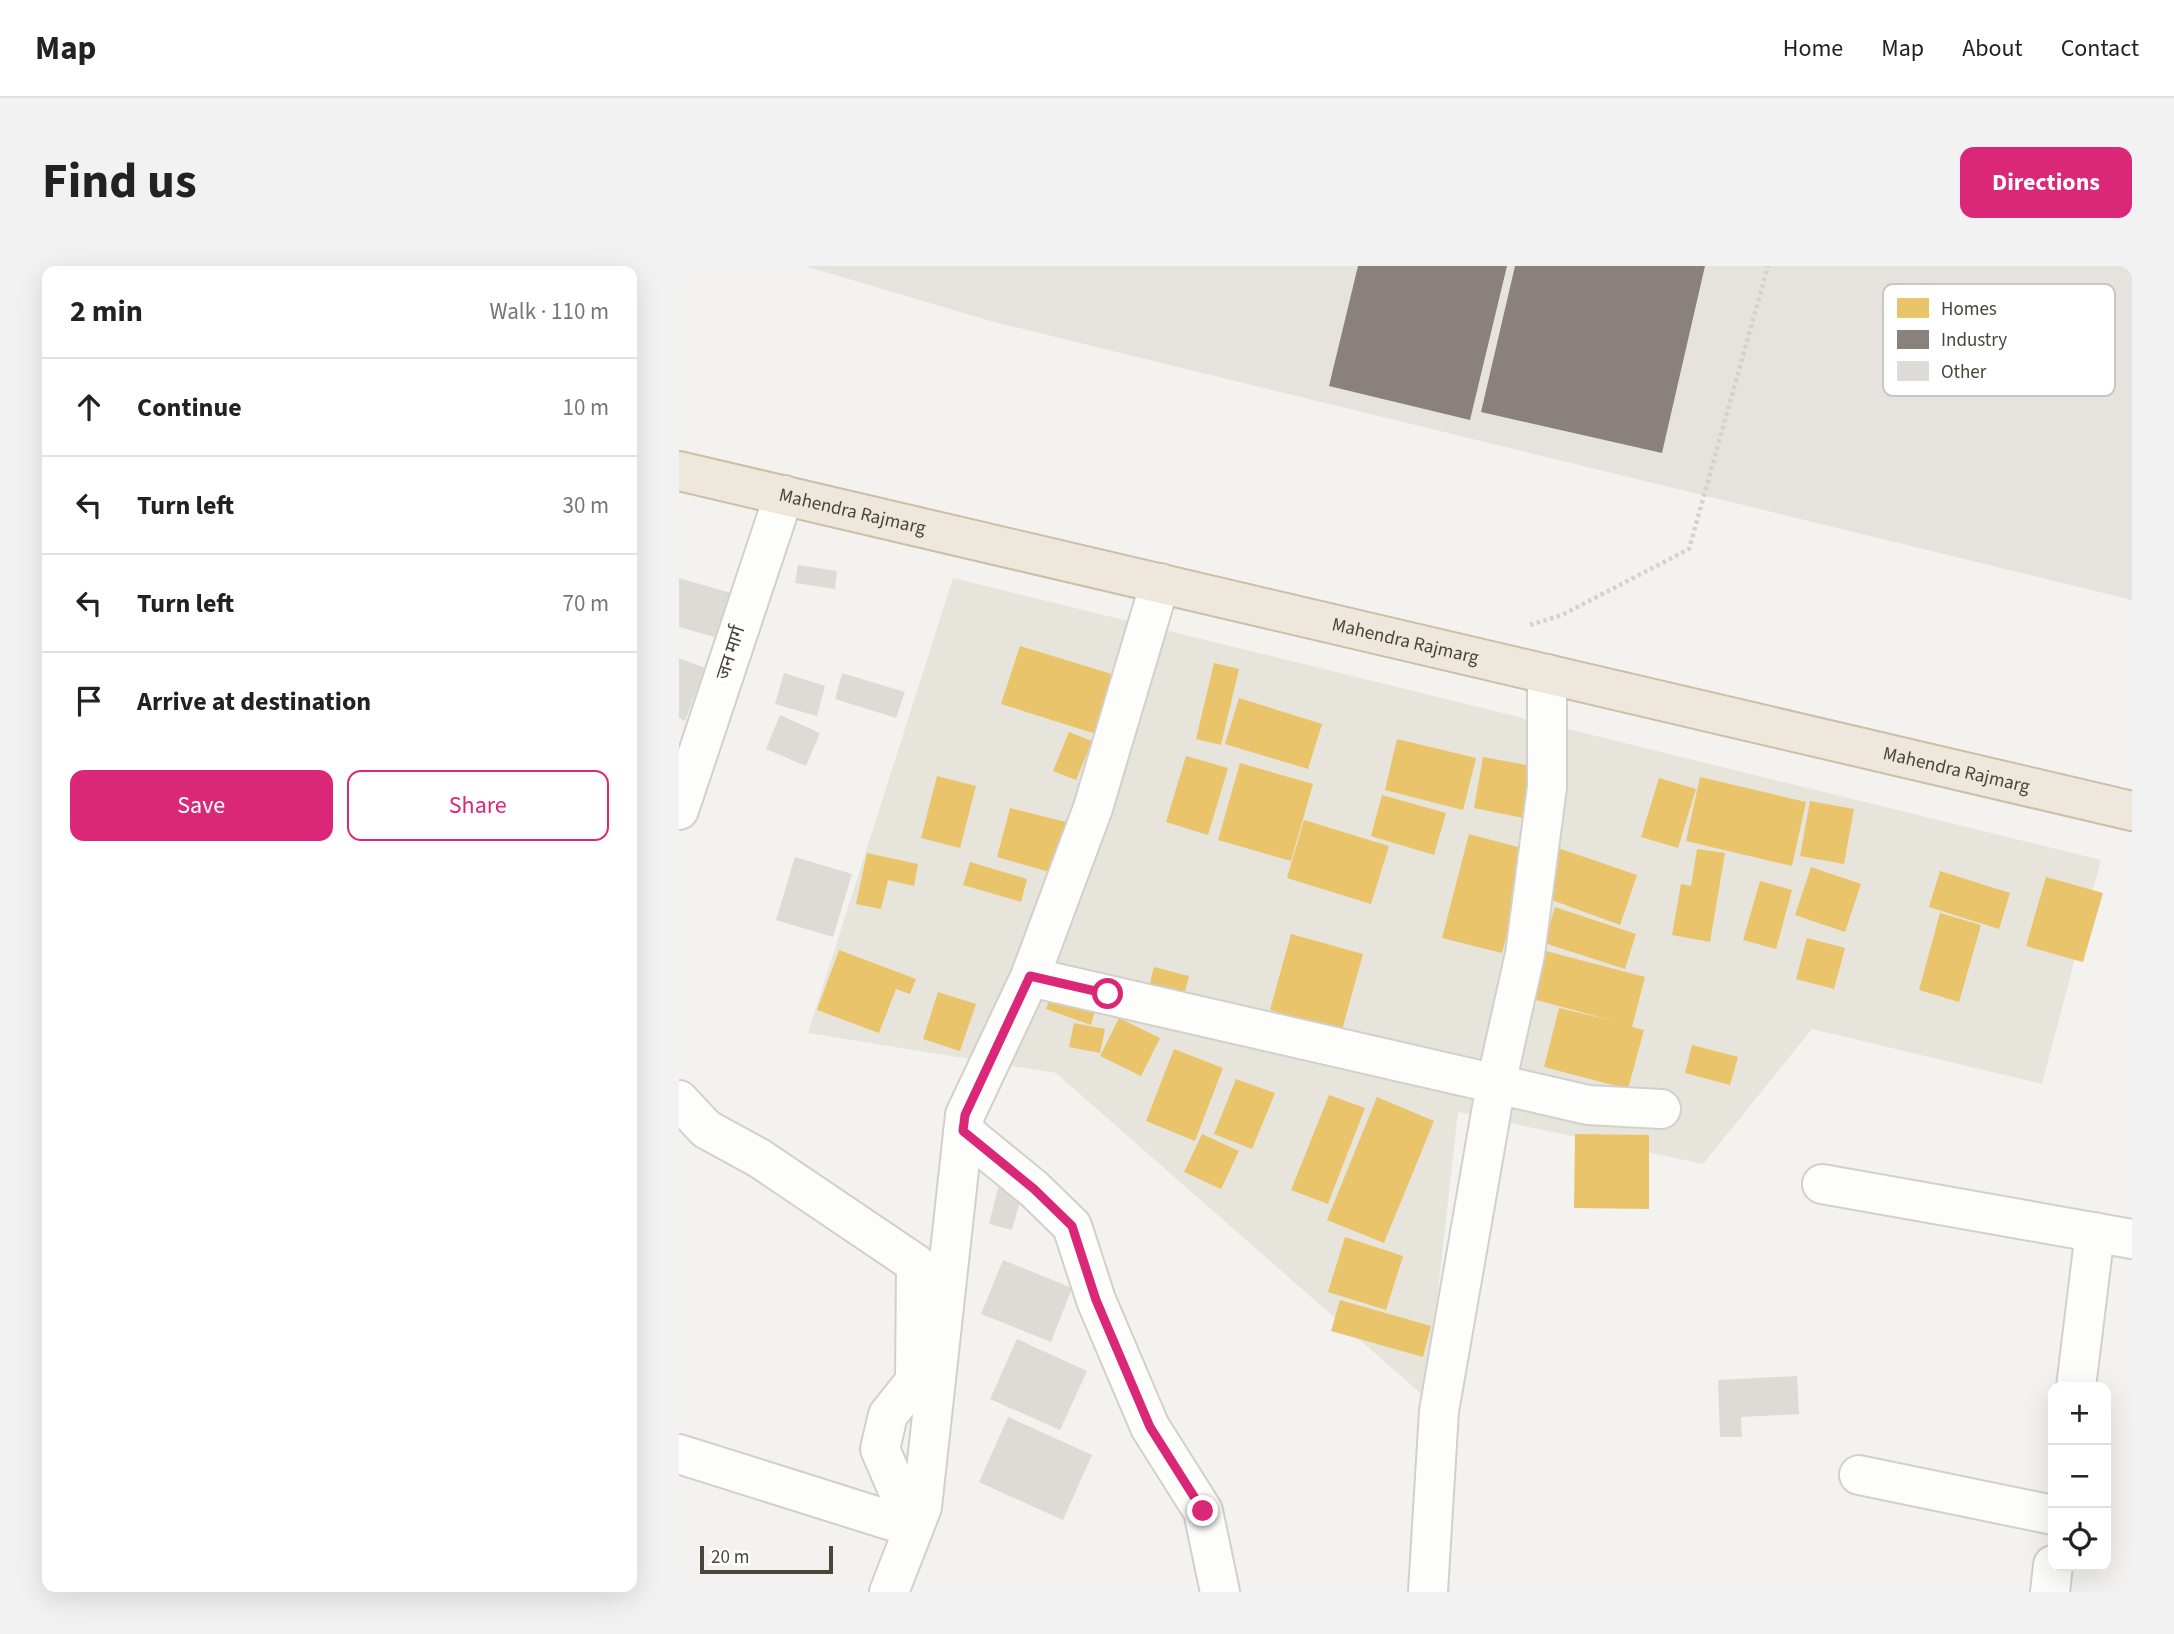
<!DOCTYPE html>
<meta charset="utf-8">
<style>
body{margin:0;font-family:"Source Sans 3","Noto Sans Devanagari",sans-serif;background:#f2f2f2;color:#222}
.controls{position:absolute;right:21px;bottom:21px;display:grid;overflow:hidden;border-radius:14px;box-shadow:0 7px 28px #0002}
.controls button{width:63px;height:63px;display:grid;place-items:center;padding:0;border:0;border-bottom:2px solid #e0e0e0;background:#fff;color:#222;font:35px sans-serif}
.scale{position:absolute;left:21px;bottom:18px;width:133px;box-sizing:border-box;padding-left:7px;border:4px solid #4b4439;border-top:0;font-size:19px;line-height:24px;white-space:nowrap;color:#4b4439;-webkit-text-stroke:5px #fff;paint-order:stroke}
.stop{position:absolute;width:21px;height:21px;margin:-16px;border:5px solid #db2777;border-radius:50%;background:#fff}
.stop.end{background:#db2777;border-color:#fff;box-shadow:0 2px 7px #0008}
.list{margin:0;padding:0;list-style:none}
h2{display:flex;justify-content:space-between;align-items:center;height:91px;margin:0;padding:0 28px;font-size:30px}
h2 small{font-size:23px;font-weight:400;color:#767676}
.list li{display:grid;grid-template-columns:46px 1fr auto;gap:21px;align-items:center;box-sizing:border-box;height:98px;padding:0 28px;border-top:2px solid #e0e0e0}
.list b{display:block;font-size:26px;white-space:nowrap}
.list em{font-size:23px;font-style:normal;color:#767676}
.actions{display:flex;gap:14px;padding:21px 28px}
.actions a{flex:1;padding:16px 0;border:2px solid #db2777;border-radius:14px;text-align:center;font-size:24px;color:#db2777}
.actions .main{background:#db2777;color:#fff}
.icon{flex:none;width:38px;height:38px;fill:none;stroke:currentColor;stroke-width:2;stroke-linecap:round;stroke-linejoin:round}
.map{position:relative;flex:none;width:1453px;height:1326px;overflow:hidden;border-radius:14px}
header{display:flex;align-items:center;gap:42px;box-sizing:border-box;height:98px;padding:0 35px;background:#fff;border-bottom:2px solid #e0e0e0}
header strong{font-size:33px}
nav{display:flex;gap:38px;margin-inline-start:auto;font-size:24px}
.intro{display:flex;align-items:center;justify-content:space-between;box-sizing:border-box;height:168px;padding:0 42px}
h1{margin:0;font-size:49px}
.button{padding:18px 32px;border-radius:14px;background:#db2777;color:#fff;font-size:24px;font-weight:700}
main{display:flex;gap:42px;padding:0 42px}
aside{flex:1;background:#fff;border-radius:14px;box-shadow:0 7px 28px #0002}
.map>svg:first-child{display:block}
.residential{fill:#e7e4dc}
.industrial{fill:#e6e2de}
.homes{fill:#e9c46a}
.industry{fill:#8a817c}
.building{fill:#dedbd6}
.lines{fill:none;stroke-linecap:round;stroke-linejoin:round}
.minor-casing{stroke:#d2d0cb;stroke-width:42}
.highway-casing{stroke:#ccbfa9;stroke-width:42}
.path{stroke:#d3d2cc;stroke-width:4.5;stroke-dasharray:3.5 3.5;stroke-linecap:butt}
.minor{stroke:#fdfdfc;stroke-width:38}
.highway{stroke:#ede8db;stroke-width:38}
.route{stroke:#db2777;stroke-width:9}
.labels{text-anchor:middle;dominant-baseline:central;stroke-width:7;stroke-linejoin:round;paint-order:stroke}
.street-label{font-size:19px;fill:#4b4439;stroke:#fff}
.key{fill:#fff;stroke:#c9c7c4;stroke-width:2}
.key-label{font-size:19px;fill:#4b4439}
</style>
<header>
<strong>Map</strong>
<nav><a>Home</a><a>Map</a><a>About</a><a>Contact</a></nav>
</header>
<div class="intro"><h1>Find us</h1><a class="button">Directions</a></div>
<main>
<aside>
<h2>2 min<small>Walk · 110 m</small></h2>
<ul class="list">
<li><svg class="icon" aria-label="ahead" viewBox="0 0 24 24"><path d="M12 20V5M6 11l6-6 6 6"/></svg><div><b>Continue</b></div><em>10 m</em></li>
<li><svg class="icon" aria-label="left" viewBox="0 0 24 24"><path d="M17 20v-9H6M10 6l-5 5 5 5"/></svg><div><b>Turn left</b></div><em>30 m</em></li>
<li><svg class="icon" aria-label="left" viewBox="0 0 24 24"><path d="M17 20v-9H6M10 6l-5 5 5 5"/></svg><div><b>Turn left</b></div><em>70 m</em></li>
<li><svg class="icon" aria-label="arrive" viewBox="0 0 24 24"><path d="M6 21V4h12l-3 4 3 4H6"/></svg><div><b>Arrive at destination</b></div></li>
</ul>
<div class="actions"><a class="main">Save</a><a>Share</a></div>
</aside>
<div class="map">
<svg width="1453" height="1326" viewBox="0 0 1453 1326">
<rect width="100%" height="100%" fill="#f4f2ee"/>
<path class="residential" d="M274 312 1422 594 1363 818 1133 763 1024 898 779 846 747 1132 377 807 129 767Z"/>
<path class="industrial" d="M126 0H1453V334L315 56Z"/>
<path class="homes" d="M341 380 436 409 417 468 322 438Z
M535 397 560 403 542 479 517 473Z
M560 432 643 458 629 503 546 478Z
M390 466 413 475 397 514 374 505Z
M718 473 797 492 784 544 706 524Z
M507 490 549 502 529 569 487 556Z
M804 491 858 501 849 553 795 542Z
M561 497 634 518 612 595 539 574Z
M258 510 297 520 281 582 242 572Z
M1021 511 1127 536 1113 600 1007 575Z
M980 512 1017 523 999 582 962 571Z
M703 529 767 547 755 589 692 570Z
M1131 535 1175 543 1165 598 1121 590Z
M331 542 387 556 374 607 318 591Z
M625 554 710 580 692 638 608 612Z
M790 568 850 584 823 687 763 672Z
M879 582 958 609 941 659 862 630Z
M1018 583 1046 587 1031 676 993 669 1002 618 1012 620Z
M188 587 239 598 235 620 209 614 202 643 177 638Z
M291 596 348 613 342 636 284 619Z
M1132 601 1182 618 1166 666 1116 649Z
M1261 605 1331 627 1320 663 1250 641Z
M1367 611 1424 627 1404 696 1347 680Z
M1081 615 1113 624 1097 683 1064 674Z
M876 641 957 668 946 703 865 677Z
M1261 647 1302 659 1280 736 1240 724Z
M612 668 684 688 663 764 591 744Z
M1128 672 1166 682 1155 723 1117 713Z
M160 684 237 713 231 728 217 723 200 767 138 744Z
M863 684 966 711 953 761 965 764 949 823 865 801 880 742 935 755 850 732Z
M475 701 510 710 504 733 469 724Z
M259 726 297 738 281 785 244 773Z
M373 726 417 741 412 759 367 743Z
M440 752 481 772 462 810 421 790Z
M395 757 426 763 421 787 390 781Z
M1013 779 1059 791 1051 819 1006 807Z
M495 783 544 802 516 875 467 855Z
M557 813 596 827 573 883 535 868Z
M650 829 686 842 649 938 612 924Z
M698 831 755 855 705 977 648 954Z
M523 868 560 885 542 923 505 906Z
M896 868 970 869V943L895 942Z
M666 971 724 990 707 1044 649 1026Z
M661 1034 752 1060 744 1091 652 1065Z"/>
<path class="industry" d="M679 0H828L791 154 650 120Z
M836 0H1026L983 187 802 146Z"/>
<path class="building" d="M119 299 158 305 156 323 116 317Z
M0 312 52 327 39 372 0 361Z
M0 392 26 402 6 455 0 452Z
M105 407 146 420 138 450 96 438Z
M163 407 226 426 217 452 156 433Z
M101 449 141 467 127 500 87 483Z
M116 591 173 608 154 671 97 654Z
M319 922 343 928 333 964 310 958Z
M324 994 393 1022 372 1076 302 1048Z
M338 1073 408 1105 381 1164 311 1133Z
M1118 1110 1120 1148 1062 1151 1063 1171H1041L1039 1114Z
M329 1151 413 1189 384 1254 300 1216Z"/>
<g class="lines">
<g class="minor-casing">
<path id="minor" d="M0 544 105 229
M351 711 909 839 982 843
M0 834 27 863 80 892 237 998 236 1115 209 1149 201 1183 235 1262
M284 865 355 923 393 960 417 1034 471 1161 524 1245 541 1326
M1143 918 1453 973
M1397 1121 1416 966
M0 1188 235 1262
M1180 1209 1374 1249
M210 1326 243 1241 286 849 351 711 414 542 481 317
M749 1326 760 1145 817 818 846 688 868 521V408
M1371 1326 1374 1299"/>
</g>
<g class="highway-casing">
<g id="highway">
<path id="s1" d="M0 205 1453 545"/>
</g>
</g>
<path class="path" d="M851 359 883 349 1010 283 1089 0"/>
<use href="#minor" class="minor"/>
<use href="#highway" class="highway"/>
</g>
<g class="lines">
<path class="route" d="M429 728 351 710 286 849 284 865 355 923 393 960 417 1034 471 1161 524 1245"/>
</g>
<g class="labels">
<g class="street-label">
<text stroke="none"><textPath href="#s1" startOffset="178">Mahendra Rajmarg</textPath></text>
<text stroke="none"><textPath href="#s1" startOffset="746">Mahendra Rajmarg</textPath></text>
<text transform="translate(52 387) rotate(-72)">जन मार्ग</text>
<text stroke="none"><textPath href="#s1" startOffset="1312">Mahendra Rajmarg</textPath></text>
</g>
</g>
<rect x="1204" y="18" width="232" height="112" rx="10" class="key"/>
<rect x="1218" y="32" width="32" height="20" fill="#e9c46a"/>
<rect x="1218" y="64" width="32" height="19" fill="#8a817c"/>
<rect x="1218" y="95" width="32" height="20" fill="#dedbd6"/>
<g class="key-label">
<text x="1262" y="49">Homes</text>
<text x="1262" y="80">Industry</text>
<text x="1262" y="112">Other</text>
</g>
</svg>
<div class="controls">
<button>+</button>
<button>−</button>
<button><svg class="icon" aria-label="locate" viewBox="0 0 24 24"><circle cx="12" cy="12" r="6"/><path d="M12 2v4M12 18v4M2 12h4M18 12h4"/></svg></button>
</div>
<div class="scale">20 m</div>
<div class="stop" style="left:429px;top:728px"></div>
<div class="stop end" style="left:524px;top:1245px"></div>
</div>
</main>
